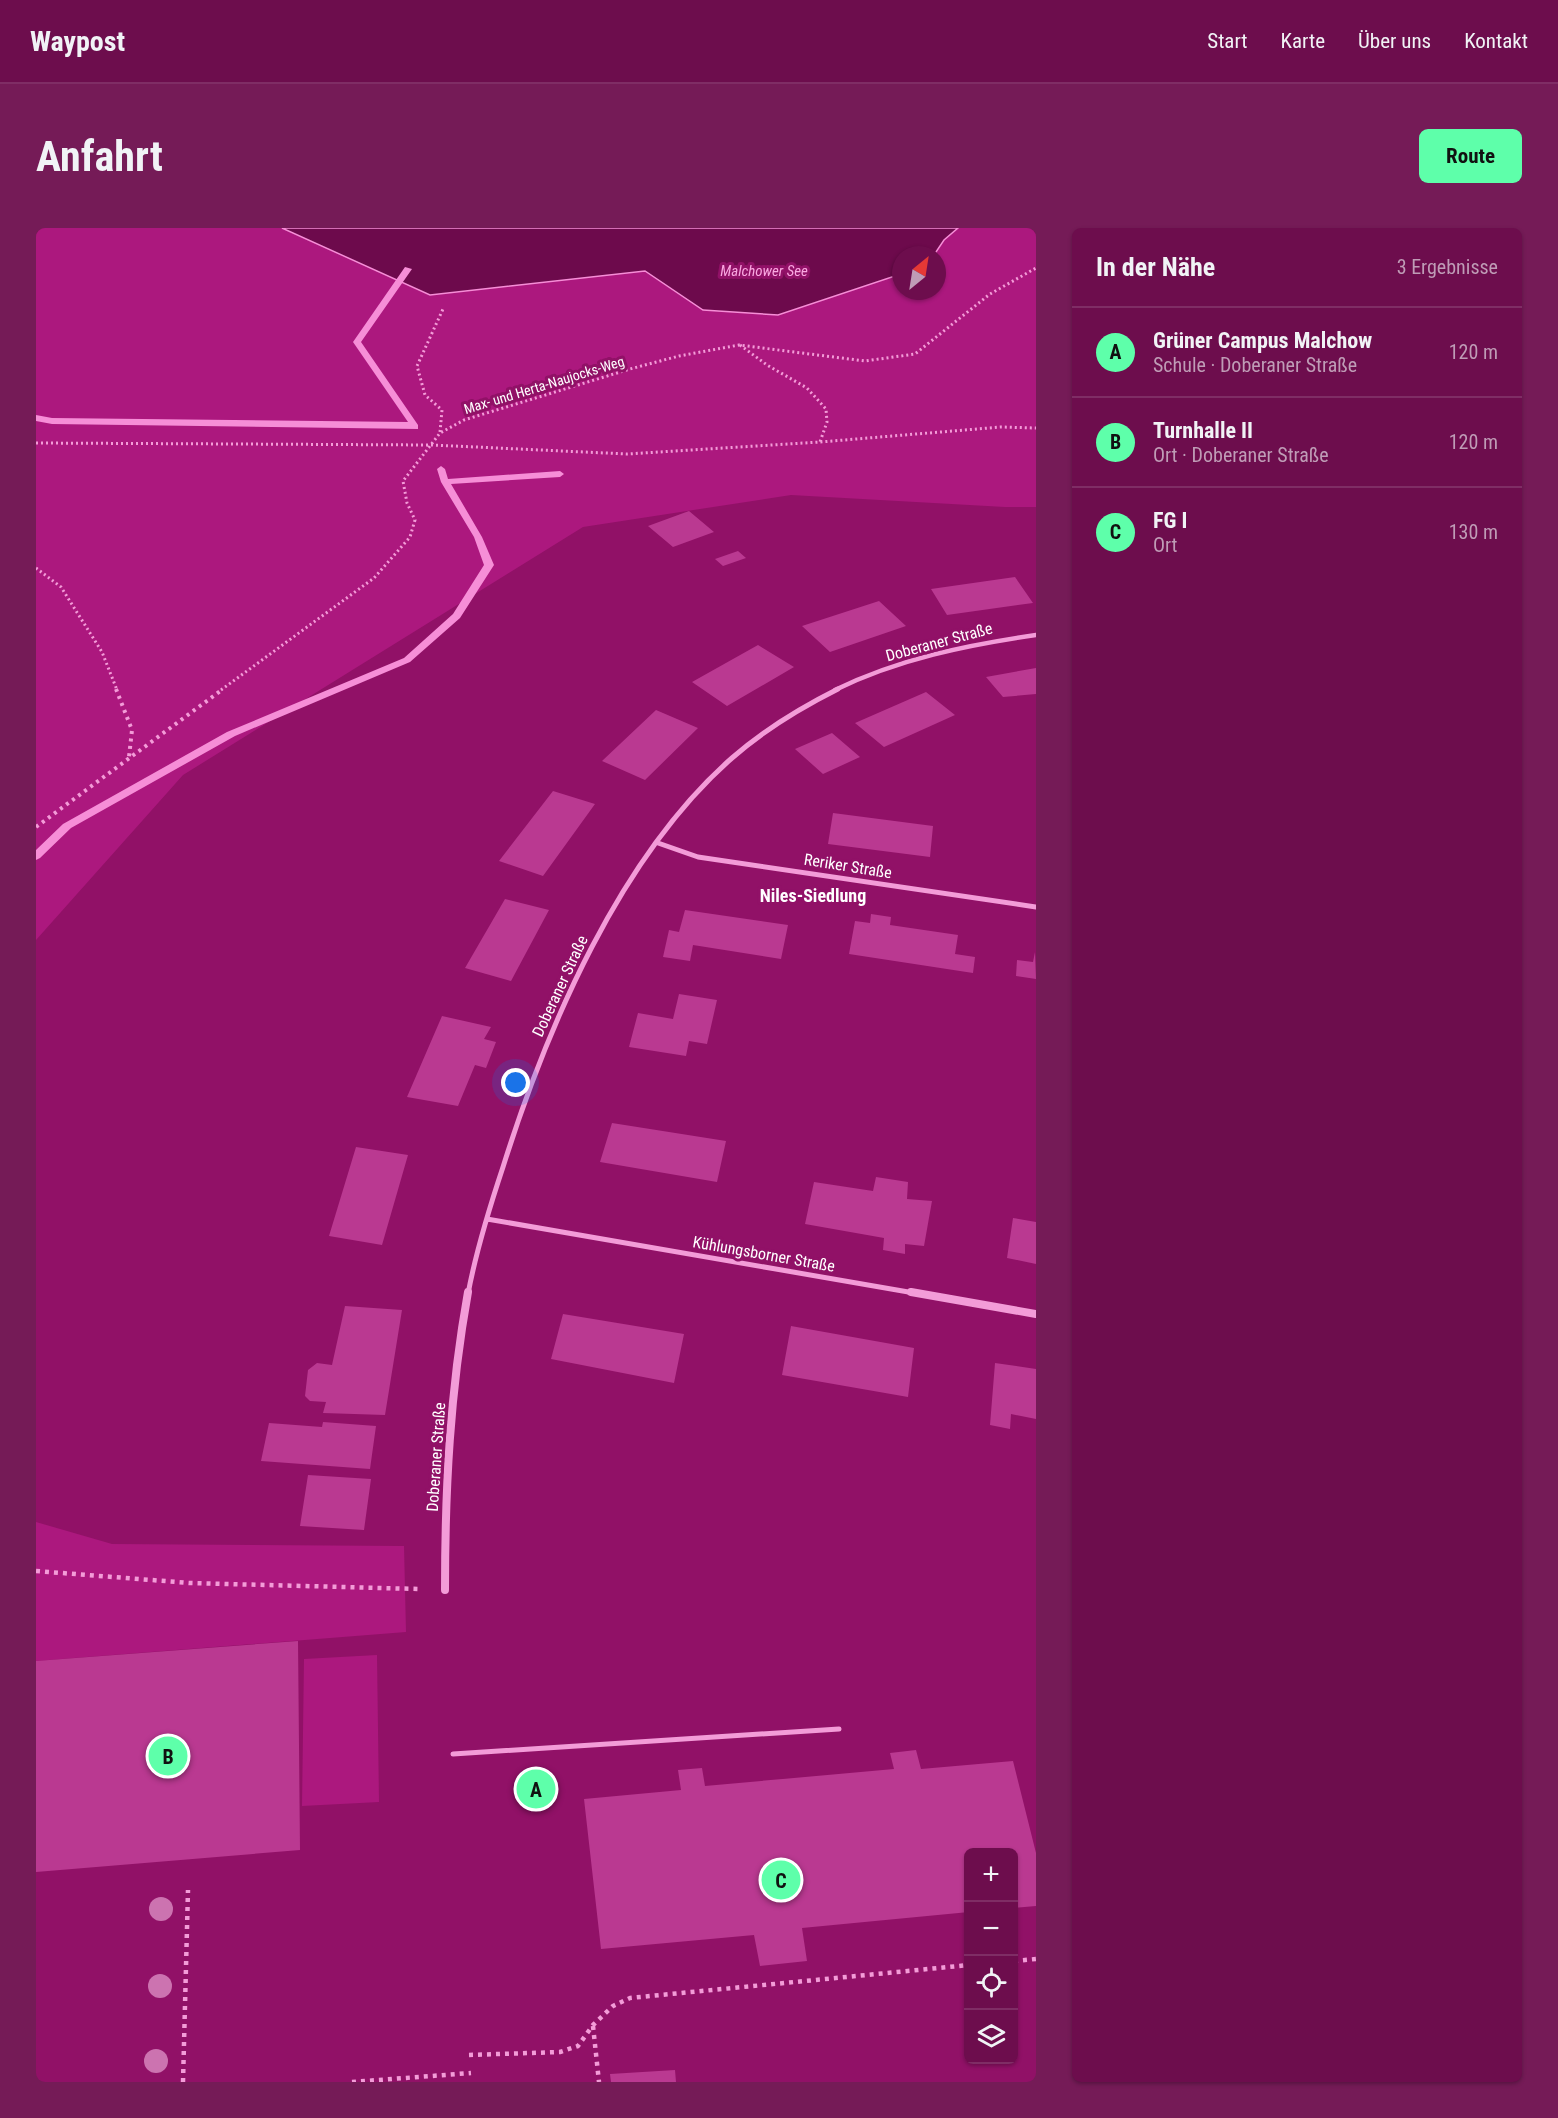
<!DOCTYPE html>
<html lang="de">
<meta charset="utf-8">
<style>
body{margin:0;font-family:"Roboto Condensed",sans-serif;background:#751b57;color:#f1f3f6}
.controls{position:absolute;right:18px;bottom:18px;display:grid;overflow:hidden;border-radius:9px;box-shadow:0 2px 4px #0004}
.controls button{width:54px;height:54px;display:grid;place-items:center;padding:0;border:0;border-bottom:2px solid #7f2d65;background:#6d0d4d;color:#f1f3f6;font:30px sans-serif}
.compass{position:absolute;left:856px;top:18px;width:54px;height:54px;border-radius:50%;background:#6d0d4d;box-shadow:0 2px 4px #0004;rotate:30deg}
.you{position:absolute;left:480px;top:855px;width:21px;height:21px;margin:-15px;border:4px solid #fff;border-radius:50%;background:#1a73e8;box-shadow:0 0 0 9px #1a73e833}
.badge{display:grid;place-items:center;width:39px;height:39px;border-radius:50%;background:#5effaa;color:#111;font-size:20px;font-weight:700}
.pin{position:absolute;translate:-50% -50%;border:3px solid #fff;box-shadow:0 2px 6px #0006}
.list{margin:0;padding:0;list-style:none}
h2{display:flex;justify-content:space-between;align-items:center;height:78px;margin:0;padding:0 24px;font-size:26px}
h2 small{font-size:20px;font-weight:400;color:#bf9cb6}
.list li{display:grid;grid-template-columns:39px 1fr auto;gap:18px;align-items:center;box-sizing:border-box;height:90px;padding:0 24px;border-top:2px solid #7f2d65}
.list b{display:block;font-size:22px;white-space:nowrap}
.list p{margin:0;font-size:20px;white-space:nowrap;color:#bf9cb6}
.list em{font-size:20px;font-style:normal;color:#bf9cb6}
.icon{flex:none;width:33px;height:33px;fill:none;stroke:currentColor;stroke-width:2;stroke-linecap:round;stroke-linejoin:round}
.map{position:relative;flex:none;width:1000px;height:1854px;overflow:hidden;border-radius:9px}
header{display:flex;align-items:center;gap:36px;box-sizing:border-box;height:84px;padding:0 30px;background:#6d0d4d;border-bottom:2px solid #7f2d65}
header strong{font-size:28px}
nav{display:flex;gap:33px;margin-inline-start:auto;font-size:21px}
.intro{display:flex;align-items:center;justify-content:space-between;box-sizing:border-box;height:144px;padding:0 36px}
h1{margin:0;font-size:42px}
.button{padding:15px 27px;border-radius:9px;background:#5effaa;color:#111;font-size:21px;font-weight:700}
main{display:flex;gap:36px;padding:0 36px}
aside{flex:1;background:#6d0d4d;border-radius:9px;box-shadow:0 2px 4px #0004}
.map>svg:first-child{display:block}
.green{fill:#ac187e;fill-rule:evenodd}
.water{fill:#6d0a4c;stroke:#f68ed7;stroke-width:1.5}
.lines{fill:none;stroke-linecap:round;stroke-linejoin:round}
.stream{fill:#f68ed7;fill-rule:evenodd}
.building{fill:#ba3991}
.path-far2{stroke:#f39cd8;stroke-width:3;stroke-dasharray:2 3;stroke-linecap:butt}
.path-far1{stroke:#f39cd8;stroke-width:4;stroke-dasharray:3 4.5;stroke-linecap:butt}
.path{stroke:#f39cd8;stroke-width:4.5;stroke-dasharray:4 5;stroke-linecap:butt}
.lane{stroke:#f39cd8;stroke-width:5}
.street-far2{stroke:#f39cd8;stroke-width:4.5}
.street-far1{stroke:#f39cd8;stroke-width:5}
.street{stroke:#f39cd8;stroke-width:8}
.tree{fill:#cc73b0}
.labels{text-anchor:middle;dominant-baseline:central;stroke-width:6;stroke-linejoin:round;paint-order:stroke}
.far-street-label{font-size:14px;fill:#fff;stroke:#911167}
.far-water-label{font-size:15px;font-style:italic;fill:#faa8e1;stroke:#911167}
.street-label{font-size:16px;fill:#fff;stroke:#911167}
.neighbourhood-label{font-size:18px;font-weight:bold;fill:#fff;stroke:#911167}
</style>
<header>
<strong>Waypost</strong>
<nav><a>Start</a><a>Karte</a><a>Über uns</a><a>Kontakt</a></nav>
</header>
<div class="intro"><h1>Anfahrt</h1><a class="button">Route</a></div>
<main>
<div class="map">
<svg width="1000" height="1854" viewBox="0 0 1000 1854">
<rect width="100%" height="100%" fill="#911167"/>
<path class="green" d="M0 0H1000V279H969L755 267 547 299 147 547 0 712ZM865 27H901V63H865Z
M0 1294 76 1316 368 1318 370 1404 0 1433Z
M341 1427 343 1574 266 1578 268 1431Z"/>
<path class="water" d="M246 0H922L908 12 898 27H865V46L742 87 667 82 609 43 394 67Z"/>
<g class="lines">
<path class="stream" d="M369 39 376 41 325 114 382 197V201L16 196 0 193V187L16 190 372 194 317 114Z
M405 238 409 241 412 251 524 243 528 246 524 249 415 256 446 309 458 337 424 390 374 434 199 508 35 600 4 630 0 632V622L27 596 191 504 368 430 417 386 448 337 438 309 405 254 401 241Z"/>
</g>
<path class="building" d="M653 283 678 304 637 319 612 298Z
M702 323 710 330 687 338 679 331Z
M979 349 997 375 911 387 895 361Z
M843 373 870 398 794 424 766 398Z
M722 417 758 439 691 478 656 454Z
M1000 440V466L967 469 950 449Z
M890 464 919 487 848 519 819 495Z
M620 482 662 500 609 552 566 533Z
M796 505 824 529 787 546 759 521Z
M517 563 559 576 507 648 463 633Z
M797 585 897 598 894 629 792 616Z
M469 671 513 682 475 753 429 740Z
M649 682 752 697 745 731 657 717 654 733 627 729 633 702 643 704Z
M835 686 855 689 854 697 922 707 919 726 939 729 937 745 813 726 819 693 834 695Z
M999 724 1000 751 980 748 981 732 997 734Z
M643 766 681 772 671 816 653 813 650 828 593 819 602 785 637 791Z
M406 788 455 799 448 811 460 814 450 840 439 837 422 878 371 869Z
M576 895 690 913 681 954 564 934Z
M320 919 372 927 346 1017 293 1008Z
M840 949 872 954 871 971 896 973 888 1018 869 1016V1026L847 1022 848 1010 769 996 778 954 837 963Z
M977 990 1000 994V1036L971 1030Z
M309 1078 366 1082 349 1187 287 1185 290 1174 274 1173 269 1168 272 1142 281 1135 296 1137Z
M527 1086 648 1106 638 1155 515 1131Z
M755 1098 878 1120 872 1169 746 1147Z
M959 1135 1000 1141V1191L975 1186 974 1201 954 1197Z
M287 1194 340 1198 334 1241 225 1233 233 1195 286 1199Z
M272 1247 335 1251 328 1302 264 1298Z
M262 1413 264 1622 0 1644V1433Z
M880 1522 885 1541 977 1533 1000 1625V1678L978 1680V1624H933V1684L766 1700 771 1733 724 1738 718 1707 565 1721 548 1571 645 1562 642 1542 666 1540 669 1558 858 1541 854 1525Z
M639 1842 640 1854H575L574 1846Z"/>
<g class="lines">
<path class="path-far2" d="M704 117 731 137 771 160 790 181 791 194 784 214
M404 204 406 182 389 167 381 138 407 81
M0 215 396 217 591 226 784 214 965 199 1000 200
M0 340 25 359 66 424 81 462
M185 462 338 350 374 309 379 292 371 275 367 253 404 205 428 192 594 141 643 128 703 117 829 133 879 126 954 66 1000 40"/>
<path class="path-far1" d="M80 461 96 502 93 529
M0 599 187 461"/>
<path class="path" d="M0 1343 154 1355 383 1361
M978 1733 1000 1731
M557 1798 563 1854
M433 1827 524 1824 542 1818 557 1797 577 1778 594 1770 933 1737
M147 1854 152 1662
M316 1854 435 1845"/>
<path class="lane" d="M417 1526 803 1501"/>
<path class="street-far2" d="M799 462C862 431 931 417 1000 407"/>
<path class="street-far1" d="M622 615 662 629 1000 679
M451 991 884 1066
M432 1066C440 1023 453 981 467 939 511 799 584 628 696 530 728 502 764 480 802 461"/>
<path class="street" d="M875 1064 1000 1086
M409 1362C409 1261 414 1164 432 1064"/>
</g>
<g class="tree">
<circle cx="125" cy="1681" r="12"/>
<circle cx="124" cy="1758" r="12"/>
<circle cx="120" cy="1833" r="12"/>
</g>
<g class="labels">
<g class="far-street-label">
<text transform="translate(508 157) rotate(-17)">Max- und Herta-Naujocks-Weg</text>
</g>
<g class="far-water-label">
<text x="728" y="43">Malchower See</text>
</g>
<g class="street-label">
<text transform="translate(903 414) rotate(-15)">Doberaner Straße</text>
<text transform="translate(812 638) rotate(9)">Reriker Straße</text>
<text transform="translate(524 758) rotate(-65)">Doberaner Straße</text>
<text transform="translate(728 1026) rotate(10)">Kühlungsborner Straße</text>
<text transform="translate(400 1229) rotate(-86)">Doberaner Straße</text>
</g>
<g class="neighbourhood-label">
<text x="777" y="667">Niles-Siedlung</text>
</g>
</g>
</svg>
<div class="controls">
<button>+</button>
<button>−</button>
<button><svg class="icon" aria-label="locate" viewBox="0 0 24 24"><circle cx="12" cy="12" r="6"/><path d="M12 2v4M12 18v4M2 12h4M18 12h4"/></svg></button>
<button><svg class="icon" aria-label="layers" viewBox="0 0 24 24"><path d="M12 4l9 5-9 5-9-5zM3 14l9 5 9-5"/></svg></button>
</div>
<svg class="compass" viewBox="-18 -18 36 36"><path d="M0-13l5 13h-10z" fill="#e53935"/><path d="M0 13l5-13h-10z" fill="#bf9cb6"/></svg>
<div class="you"></div>
<div class="pin badge" style="left:500px;top:1561px">A</div>
<div class="pin badge" style="left:132px;top:1528px">B</div>
<div class="pin badge" style="left:745px;top:1652px">C</div>
</div>
<aside>
<h2>In der Nähe<small>3 Ergebnisse</small></h2>
<ul class="list">
<li><span class="badge">A</span><div><b>Grüner Campus Malchow</b><p>Schule · Doberaner Straße</p></div><em>120 m</em></li>
<li><span class="badge">B</span><div><b>Turnhalle II</b><p>Ort · Doberaner Straße</p></div><em>120 m</em></li>
<li><span class="badge">C</span><div><b>FG I</b><p>Ort</p></div><em>130 m</em></li>
</ul>
</aside>
</main>
